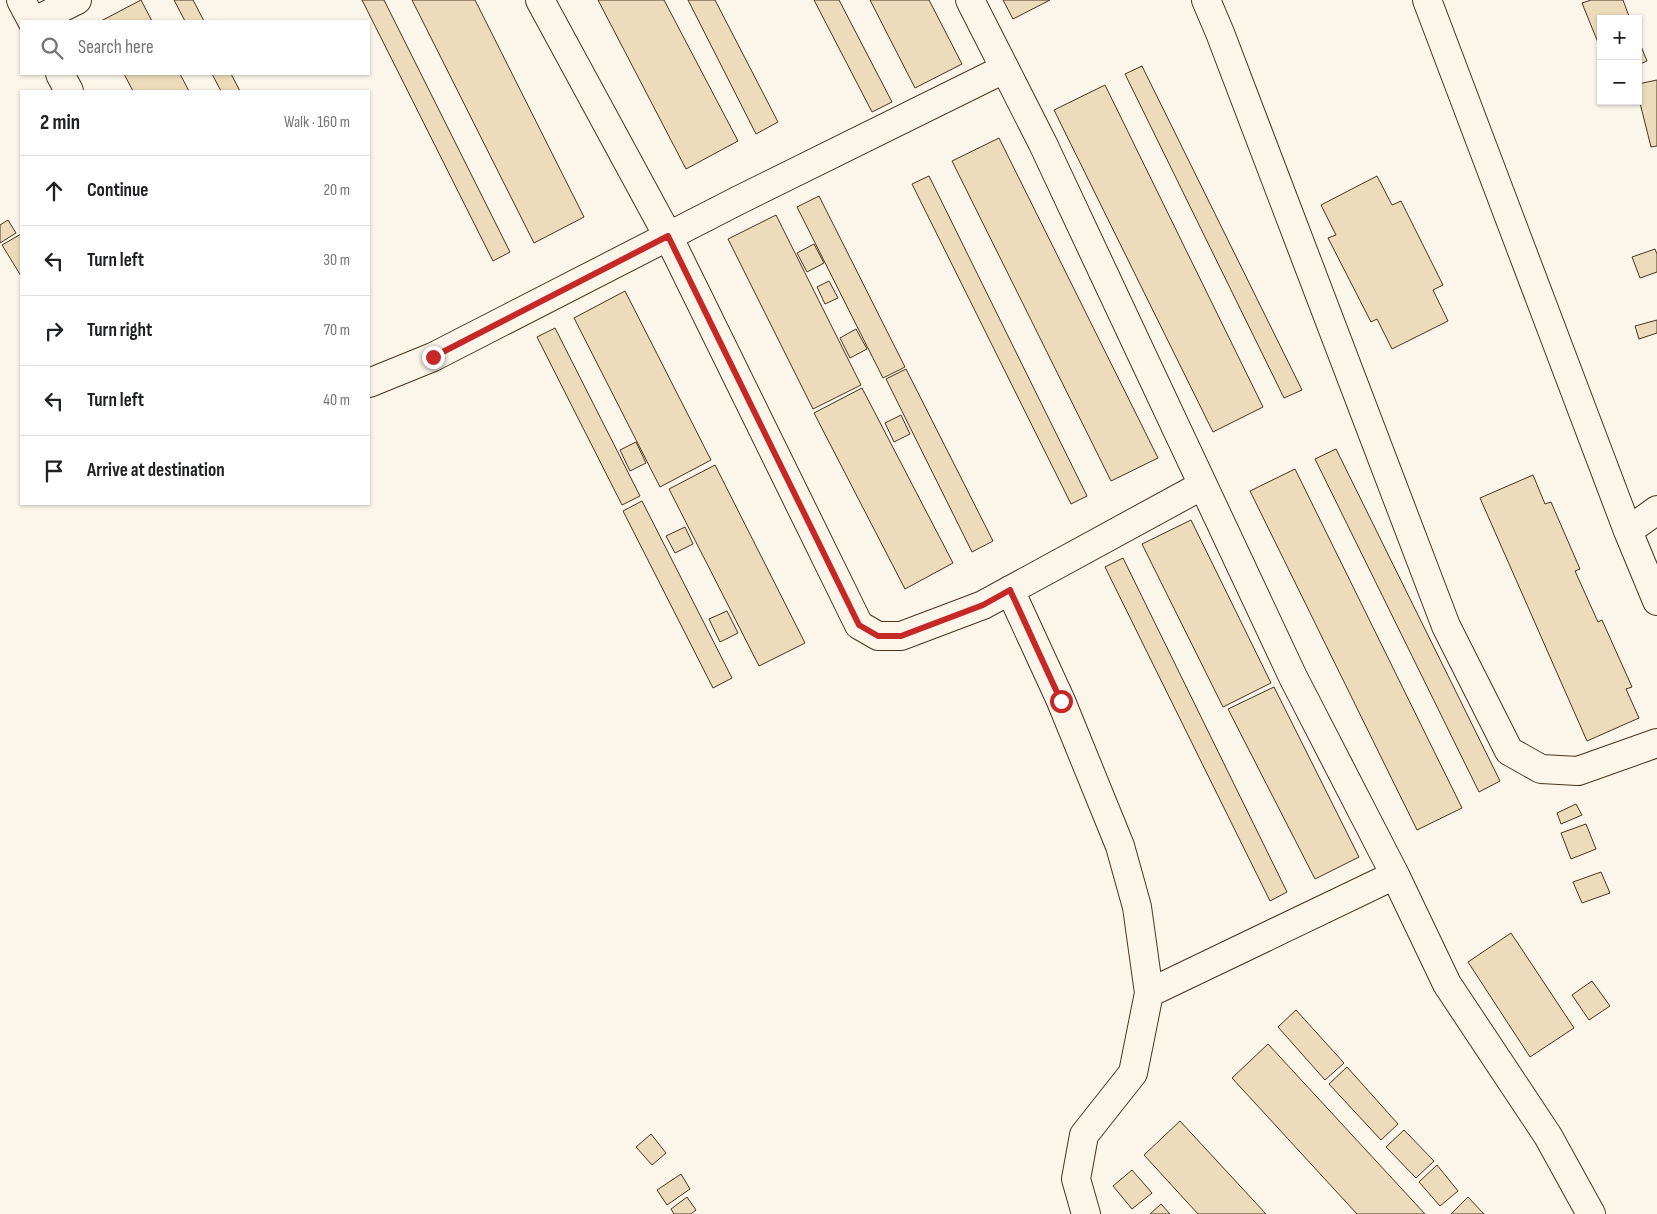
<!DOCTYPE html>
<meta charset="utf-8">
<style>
body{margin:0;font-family:"Sofia Sans Condensed",sans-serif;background:#f6f6f6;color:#202124}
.controls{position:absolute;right:15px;top:15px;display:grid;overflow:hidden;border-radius:0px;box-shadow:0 1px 4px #0004}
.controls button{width:45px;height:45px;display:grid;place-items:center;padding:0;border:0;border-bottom:1px solid #e0e0e0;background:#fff;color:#202124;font:25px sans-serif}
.stop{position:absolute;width:15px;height:15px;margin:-11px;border:4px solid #c62828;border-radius:50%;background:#fff}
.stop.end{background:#c62828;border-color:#fff;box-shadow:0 1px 5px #0008}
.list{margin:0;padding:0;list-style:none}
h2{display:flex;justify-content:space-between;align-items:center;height:65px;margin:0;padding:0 20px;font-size:21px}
h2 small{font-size:16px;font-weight:400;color:#757577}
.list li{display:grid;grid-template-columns:32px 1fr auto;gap:15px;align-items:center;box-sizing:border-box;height:70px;padding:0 20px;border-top:1px solid #e0e0e0}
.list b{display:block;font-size:19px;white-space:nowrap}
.list em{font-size:16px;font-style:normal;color:#757577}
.icon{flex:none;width:28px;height:28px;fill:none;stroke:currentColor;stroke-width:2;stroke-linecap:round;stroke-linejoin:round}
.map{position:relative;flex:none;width:1657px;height:1214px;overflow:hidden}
.search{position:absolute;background:#fff;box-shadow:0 1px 4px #0004;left:20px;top:20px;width:350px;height:55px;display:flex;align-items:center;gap:12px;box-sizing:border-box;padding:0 18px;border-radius:0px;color:#757577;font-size:19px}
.panel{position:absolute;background:#fff;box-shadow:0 1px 4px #0004;left:20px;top:90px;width:350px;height:415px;border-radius:0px}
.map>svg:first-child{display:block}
.building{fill:#ecdcbc;stroke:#4a3520}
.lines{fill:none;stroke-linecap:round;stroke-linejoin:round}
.minor-casing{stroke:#4a3520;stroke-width:30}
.minor{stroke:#fbf6e9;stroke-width:28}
.route{stroke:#c62828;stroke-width:6}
</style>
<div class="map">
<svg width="1657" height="1214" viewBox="0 0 1657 1214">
<rect width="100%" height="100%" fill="#fbf6e9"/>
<path class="building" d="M141 0 152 21H101Z
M174 0H193L204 21H185Z
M362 0H384L510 252 493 261Z
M412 0H475L584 217 534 243Z
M598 0H664L738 141 686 169Z
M688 0H715L778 122 756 134Z
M814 0H839L892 102 872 112Z
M870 0H929L962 64 915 88Z
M1003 0H1050L1013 19Z
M1591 0H1623L1630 19H1601V50L1582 3Z
M1638 39 1647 61 1638 65Z
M1142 66 1302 390 1284 398 1125 74Z
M124 74H180L189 91H133Z
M212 74H231L240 91H221Z
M1657 80V146L1651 147 1638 95V84Z
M1105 85 1263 407 1213 432 1054 110Z
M999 138 1158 458 1111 481 952 161Z
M929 176 1087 496 1071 504 912 184Z
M1377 176 1392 205 1401 201 1443 285 1433 290 1448 321 1392 349 1377 319 1371 322 1328 238 1336 235 1321 205Z
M819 196 905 367 883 378 797 207Z
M776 215 861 385 813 409 728 239Z
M8 220 16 233 0 243V225Z
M21 234V276L2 245Z
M814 244 824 263 807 272 797 253Z
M1655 249 1657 254V272L1640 278 1632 257Z
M829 281 838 298 825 304 817 287Z
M625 291 711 460 660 487 574 318Z
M1657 320V333L1639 339 1635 326Z
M555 328 640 496 622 505 537 337Z
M856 329 867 349 850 358 840 338Z
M906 369 993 541 972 552 886 379Z
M862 388 953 563 905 589 814 413Z
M901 415 910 434 894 442 885 423Z
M636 442 646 463 630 471 620 450Z
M1336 449 1500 781 1479 792 1315 459Z
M715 465 805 643 759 666 669 489Z
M1295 469 1462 808 1417 830 1250 491Z
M1533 475 1545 504 1551 502 1580 569 1575 571 1598 622 1602 620 1632 687 1626 689 1639 718 1587 741 1480 498Z
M642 501 732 678 713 688 623 511Z
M1191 520 1271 683 1223 707 1142 544Z
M685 527 693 544 675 553 666 536Z
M1123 558 1287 892 1270 901 1105 567Z
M727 611 738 633 720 642 709 619Z
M1274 687 1359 857 1315 879 1228 709Z
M1576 804 1582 815 1561 824 1557 813Z
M1586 824 1596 849 1571 859 1561 833Z
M1601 872 1610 893 1582 903 1573 882Z
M1511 933 1574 1028 1530 1057 1468 962Z
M1592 981 1610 1006 1589 1020 1572 995Z
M1296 1010 1344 1063 1325 1080 1278 1027Z
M1268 1044 1425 1214H1357L1232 1078Z
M1347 1067 1398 1124 1381 1140 1329 1084Z
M1180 1121 1266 1214H1198L1144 1155Z
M1404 1130 1434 1161 1416 1178 1386 1147Z
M651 1134 666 1153 652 1165 636 1147Z
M1437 1165 1458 1191 1440 1206 1419 1182Z
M1132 1170 1152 1193 1132 1209 1113 1186Z
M681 1174 690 1189 667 1205 657 1190Z
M687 1197 696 1210 691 1214H674L671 1209Z
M1468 1197 1484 1214H1451Z
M1161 1204 1170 1214H1150Z"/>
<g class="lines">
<g class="minor-casing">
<path id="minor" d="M21 0 32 21
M540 0 668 236 859 625 878 636H901L983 605 1203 485
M970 0 1043 144 1293 677 1395 875 1447 984 1548 1136 1591 1214
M1206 0 1220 33 1446 626 1509 751 1541 769 1578 771 1657 743
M1427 0 1628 531 1657 601
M35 21 77 0
M60 74 69 91
M369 383 433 357 739 200 1004 69
M1628 531 1657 510
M1010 590 1061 701 1120 846 1137 907 1149 993 1133 1073 1084 1135 1076 1179 1086 1214
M1149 993 1395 875"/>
</g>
<use href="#minor" class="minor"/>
</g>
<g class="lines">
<path class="route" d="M433 357 668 236 859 625 878 636H901L983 605 1010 590 1061 701"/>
</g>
</svg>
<div class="controls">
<button>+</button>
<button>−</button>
</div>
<div class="stop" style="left:1061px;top:701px"></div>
<div class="stop end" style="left:433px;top:357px"></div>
<div class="search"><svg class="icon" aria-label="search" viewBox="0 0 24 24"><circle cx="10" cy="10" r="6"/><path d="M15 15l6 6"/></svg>Search here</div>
<section class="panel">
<h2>2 min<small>Walk · 160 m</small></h2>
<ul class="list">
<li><svg class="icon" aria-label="ahead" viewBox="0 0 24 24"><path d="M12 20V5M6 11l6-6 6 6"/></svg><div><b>Continue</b></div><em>20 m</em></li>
<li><svg class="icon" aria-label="left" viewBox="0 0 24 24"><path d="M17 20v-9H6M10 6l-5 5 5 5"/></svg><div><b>Turn left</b></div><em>30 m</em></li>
<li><svg class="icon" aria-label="right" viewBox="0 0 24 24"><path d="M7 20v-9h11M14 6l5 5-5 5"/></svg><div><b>Turn right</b></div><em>70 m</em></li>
<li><svg class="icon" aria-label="left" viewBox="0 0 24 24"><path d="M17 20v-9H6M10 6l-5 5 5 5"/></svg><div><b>Turn left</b></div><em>40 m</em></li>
<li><svg class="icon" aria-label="arrive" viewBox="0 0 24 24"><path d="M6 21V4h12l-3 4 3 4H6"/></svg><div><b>Arrive at destination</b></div></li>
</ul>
</section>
</div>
